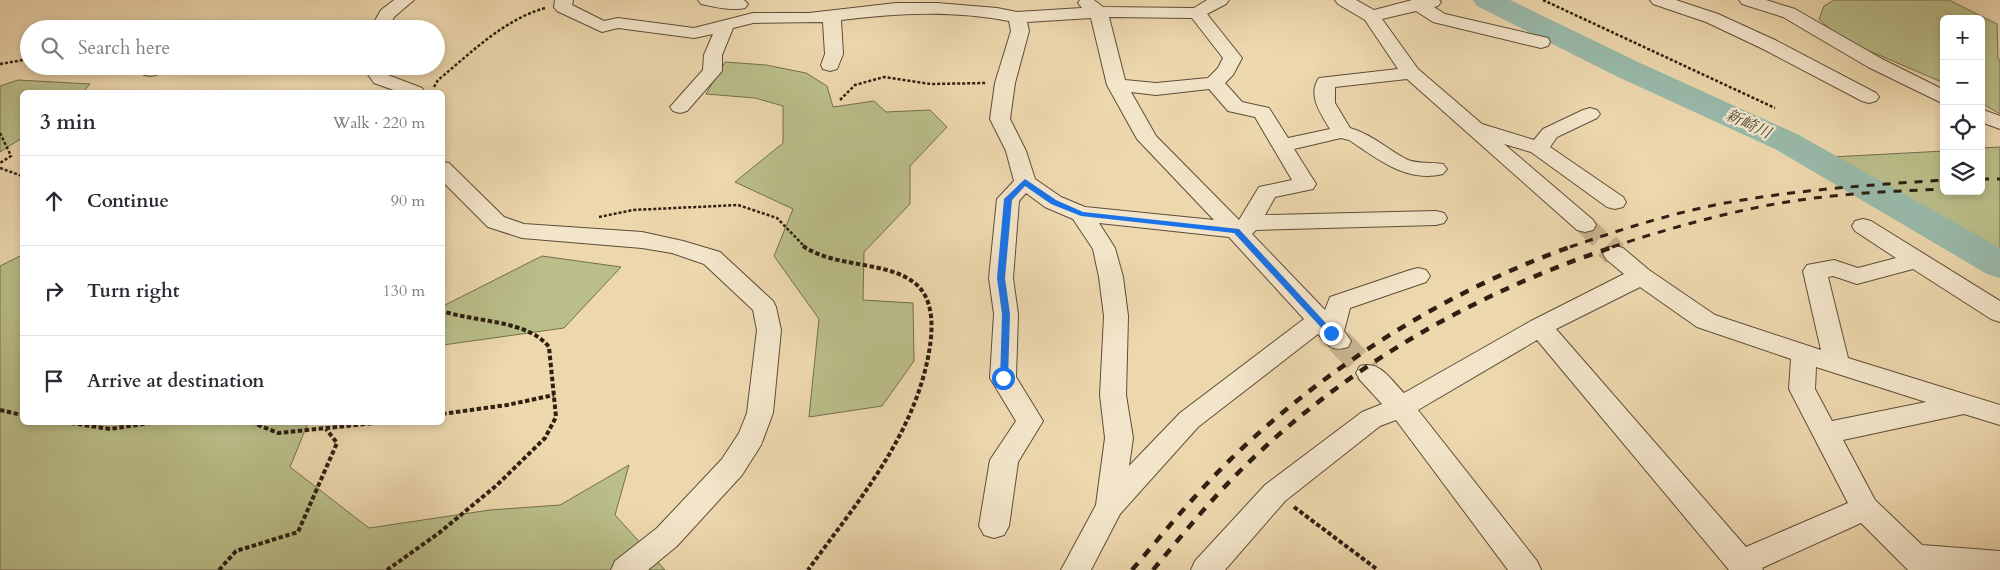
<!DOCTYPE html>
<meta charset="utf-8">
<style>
body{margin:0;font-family:Cardo,"Noto Serif JP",serif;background:#f7f7f7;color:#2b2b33}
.controls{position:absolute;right:15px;top:15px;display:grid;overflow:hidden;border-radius:8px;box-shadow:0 2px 8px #0003}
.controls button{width:45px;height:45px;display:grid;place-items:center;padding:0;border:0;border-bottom:1px solid #e1e1e2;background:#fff;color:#2b2b33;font:25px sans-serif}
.stop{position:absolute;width:15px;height:15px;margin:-11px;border:4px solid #1a73e8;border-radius:50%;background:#fff}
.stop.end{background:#1a73e8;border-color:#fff;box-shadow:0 1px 5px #0008}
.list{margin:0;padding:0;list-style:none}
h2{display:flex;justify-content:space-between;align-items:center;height:65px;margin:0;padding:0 20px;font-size:21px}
h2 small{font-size:16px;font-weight:400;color:#7c7c81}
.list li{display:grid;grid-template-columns:32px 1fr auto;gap:15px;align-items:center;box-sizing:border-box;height:90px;padding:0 20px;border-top:1px solid #e1e1e2}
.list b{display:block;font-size:19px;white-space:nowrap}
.list em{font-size:16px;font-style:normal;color:#7c7c81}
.icon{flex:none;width:28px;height:28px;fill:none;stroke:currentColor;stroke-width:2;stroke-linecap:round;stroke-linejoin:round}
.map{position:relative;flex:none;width:2000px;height:570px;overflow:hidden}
.search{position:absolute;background:#fff;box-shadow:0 2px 8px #0003;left:20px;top:20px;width:425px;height:55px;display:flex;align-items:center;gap:12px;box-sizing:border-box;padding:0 18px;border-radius:28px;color:#7c7c81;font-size:19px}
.panel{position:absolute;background:#fff;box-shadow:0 2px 8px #0003;left:20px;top:90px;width:425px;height:335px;border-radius:8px}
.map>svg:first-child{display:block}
.green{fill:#babe89;stroke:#746e4d}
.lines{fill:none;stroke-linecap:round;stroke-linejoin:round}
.river{fill:#99baab;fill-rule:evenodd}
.minor-tunnel-far1{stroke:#c7b28e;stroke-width:20;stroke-dasharray:20 10;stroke-linecap:butt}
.minor-tunnel{stroke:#c7b28e;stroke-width:26;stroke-dasharray:26 13;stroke-linecap:butt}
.minor-casing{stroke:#5e4d38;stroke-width:2}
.path-far1{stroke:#2f1f11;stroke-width:2.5;stroke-dasharray:3 2;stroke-linecap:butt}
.path{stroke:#2f1f11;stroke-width:4;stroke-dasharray:4.5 2.5;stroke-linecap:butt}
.minor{fill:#f3e5ca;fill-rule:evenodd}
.rail-far1{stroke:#2f1f11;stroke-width:3;stroke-dasharray:8 8;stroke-linecap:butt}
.rail{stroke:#2f1f11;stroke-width:4.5;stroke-dasharray:9 9;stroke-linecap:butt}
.route{fill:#1a73e8}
.labels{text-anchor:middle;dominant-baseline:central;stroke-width:4.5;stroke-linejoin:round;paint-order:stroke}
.water-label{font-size:16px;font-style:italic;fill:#4f4e3f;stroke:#f3e5ca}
</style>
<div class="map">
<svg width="2000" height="570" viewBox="0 0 2000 570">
<rect width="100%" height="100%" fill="#edd7ad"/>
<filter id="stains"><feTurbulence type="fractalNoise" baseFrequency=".004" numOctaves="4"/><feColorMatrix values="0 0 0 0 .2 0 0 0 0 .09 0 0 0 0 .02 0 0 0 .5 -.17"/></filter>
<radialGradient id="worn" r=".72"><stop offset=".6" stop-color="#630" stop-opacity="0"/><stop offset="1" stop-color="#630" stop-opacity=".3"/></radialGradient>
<path class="green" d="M1834 0H1949L1997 24 1998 59 2000 60V114L1981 103V19H1944V83L1839 38 1819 19 1824 6Z
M725 62 766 65 806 73 827 86 833 107 874 101 886 112 930 110 947 127 910 166V204L864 252 863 300 913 303 914 361 882 406 809 417 819 319 774 256 793 209 735 182 783 143V106L755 98 706 94Z
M18 80 90 84 83 92H22V138L0 152V86Z
M2000 147V256L1831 157 1944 151V191H1981V148Z
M22 255V422L308 423 290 467 369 528 490 510 560 505 629 465 615 515 665 570H0V266Z
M542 256 621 267 564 328 443 345V306Z"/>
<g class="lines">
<path class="river" d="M1473 0H1510L1638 62 1799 135 2000 248V278L1987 274 1775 149 1616 76 1477 6Z"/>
<path class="minor-tunnel-far1" d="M1585 225 1608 247"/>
<path class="minor-tunnel" d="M1607 246 1615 254
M1339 341 1369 373"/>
<g class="minor-casing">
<path id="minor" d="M394 0H414L394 17 388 29H370L381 10Z
M555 0H573L572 5 604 21 618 18 694 28 753 13H809L896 3H937L997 8 1017 12 1082 8 1078 3 1080 0H1094L1103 7 1194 8 1207 0H1229L1226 4 1207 14 1242 58 1233 75 1225 83 1242 102 1269 108 1288 138 1330 129C1321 114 1307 95 1319 78L1398 69 1365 20 1338 4 1335 0H1356L1374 10 1412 0H1439L1441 2 1438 6 1434 7 1445 14 1548 38 1550 42 1548 46 1541 48 1433 22 1416 11 1382 19 1418 69 1482 124 1534 140 1543 129 1583 110 1590 108 1597 110 1600 114 1597 118 1557 137 1550 147 1623 197 1626 202 1623 207 1615 209 1607 207 1531 152 1504 144 1593 220 1596 225 1593 230 1585 232 1577 230 1407 79 1335 87V103L1350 128C1372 134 1388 150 1408 160 1418 164 1433 162 1443 164L1447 169 1443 174C1406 183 1378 159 1349 140L1341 138 1294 149 1316 184 1313 189 1275 197 1265 215 1436 211 1444 213 1447 218 1444 223 1436 225 1256 230 1252 234 1325 310 1330 297 1410 270 1418 268 1426 270 1430 276 1426 282 1350 308 1344 331 1351 341 1348 347C1332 352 1328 346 1318 334L1198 427 1120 514 1091 570H1061L1096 505 1105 438 1100 395 1104 316 1099 277 1093 249 1073 219 1045 207 1026 193 1019 201 1013 278 1018 314 1016 377 1043 421 1018 462 1009 526 1004 535 994 538 984 535 979 526 990 460 1016 421 990 378 994 314 989 278 997 199 1014 181 1006 151 990 119 995 83 1011 31 1009 21C953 10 897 13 841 20L843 54 837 69 830 71 823 69 821 65 825 54 823 22 753 23 733 28 722 55V71L687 111 680 113 673 111 670 107 703 70 704 55 713 34 694 38 618 28 602 32 557 11 554 7ZM1109 17 1192 18 1223 58 1218 68 1208 78 1156 83 1125 80ZM1091 18 1107 85 1137 139 1214 220 1085 207 1061 197 1035 179 1026 151 1010 119 1015 83 1029 31 1027 22ZM1209 89 1228 111 1255 117 1292 180 1259 187 1239 220 1156 136 1131 92 1156 95ZM1099 223 1229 237 1304 319 1180 413 1129 466 1133 438 1126 395 1128 316 1123 277 1115 248Z
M698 0H744L748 4 745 8C732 11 714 7 701 4Z
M1650 0H1676L1718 14 1775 40 1876 93 1879 97 1876 101 1869 103 1862 101 1761 48 1706 22 1653 4Z
M1739 0H1766L1795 9 1882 59 1944 90V104L1868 67 1783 17 1742 4Z
M145 66H166C160 75 154 77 144 75L141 71Z
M362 66H381L388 75 422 88 425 92H399L374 83Z
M1981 109 2000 116V129L1981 122Z
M442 162 449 163 504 217 524 224 642 232 683 241 720 252 773 301 776 307 781 330 773 413 761 445 742 475 677 546 648 570H611L615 561 657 528 722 459 739 433 747 413 757 330 753 310 704 264 672 253 642 248 522 238 488 227 442 181Z
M1863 219 1871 221 2000 301V322L1991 319 1913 269 1857 284 1833 276 1828 277 1848 358 2000 405V425L1964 414 1843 440 1875 500 1922 545 2000 551V570H1908L1861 523 1762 568 1763 570H1729L1537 340 1418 410 1537 561 1541 570H1508L1396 420 1380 426 1285 501 1225 570H1191L1195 561 1265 485 1362 412 1382 404 1360 380 1356 373 1360 366C1380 360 1391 380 1404 393L1531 321 1624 274 1607 260 1603 254 1607 248 1615 246 1623 248 1649 270 1715 315 1821 350 1803 271 1807 265 1834 260 1858 268 1896 258 1855 231 1852 226 1855 221ZM1640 287 1697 327 1791 359 1789 389 1848 503 1746 547 1556 329ZM1816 367 1926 402 1832 421 1815 389Z"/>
</g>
<path class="path-far1" d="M1543 0 1775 108
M0 64 29 59
M434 87 438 80C471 53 503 20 545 8
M840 100 855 85 884 77 931 84 986 83
M0 133 11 156 0 163
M0 168 22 176
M599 217 633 210 738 205 777 218 805 247"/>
<path class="path" d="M803 246C837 269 889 260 917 285 933 300 933 325 930 346 917 433 858 501 808 570
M0 410 22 415
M442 414 507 405 554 395
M64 422 110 429 156 422
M251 422 278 433 385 422
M1294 507 1378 570
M219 570 236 551 298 532 337 443 326 429
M387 570 439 533 497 485 545 438 556 417 549 347C528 320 475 322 442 311"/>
<use href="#minor" class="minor"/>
<path class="rail-far1" d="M1981 179H2000
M1570 247C1619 230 1669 214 1720 204 1794 190 1869 185 1944 180
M1612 247C1673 227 1737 209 1800 200 1848 193 1896 191 1944 189"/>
<path class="rail" d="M1132 570C1165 531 1197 492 1233 457 1327 366 1450 289 1573 246
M1153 570C1183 534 1212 498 1246 465 1349 364 1479 291 1616 246"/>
</g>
<path class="route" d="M1025 179 1056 200 1083 212 1239 229 1335 333 1331 336 1328 335 1234 233 1081 216 1051 204 1025 186 1012 200 1005 278 1010 314 1008 378 1006 381H1000L1002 314 997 278 1004 199Z"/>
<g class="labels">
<g class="water-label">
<text transform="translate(1748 124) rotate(25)">新崎川</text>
</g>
</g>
<rect width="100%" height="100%" filter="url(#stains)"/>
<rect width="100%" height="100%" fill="url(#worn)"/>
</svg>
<div class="controls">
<button>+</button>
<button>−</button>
<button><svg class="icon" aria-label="locate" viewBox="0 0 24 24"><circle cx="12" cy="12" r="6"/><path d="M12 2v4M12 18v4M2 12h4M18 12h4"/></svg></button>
<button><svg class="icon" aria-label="layers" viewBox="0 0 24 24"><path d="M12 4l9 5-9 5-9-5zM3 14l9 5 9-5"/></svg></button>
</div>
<div class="stop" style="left:1003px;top:378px"></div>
<div class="stop end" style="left:1331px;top:333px"></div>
<div class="search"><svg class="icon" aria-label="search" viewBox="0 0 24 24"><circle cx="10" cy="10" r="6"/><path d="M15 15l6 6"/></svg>Search here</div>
<section class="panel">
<h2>3 min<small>Walk · 220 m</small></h2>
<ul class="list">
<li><svg class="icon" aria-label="ahead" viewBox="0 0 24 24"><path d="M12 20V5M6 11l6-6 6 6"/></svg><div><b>Continue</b></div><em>90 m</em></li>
<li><svg class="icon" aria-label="right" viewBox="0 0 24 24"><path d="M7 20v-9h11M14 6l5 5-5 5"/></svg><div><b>Turn right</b></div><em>130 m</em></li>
<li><svg class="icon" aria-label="arrive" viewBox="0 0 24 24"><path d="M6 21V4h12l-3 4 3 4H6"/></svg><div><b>Arrive at destination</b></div></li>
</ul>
</section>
</div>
